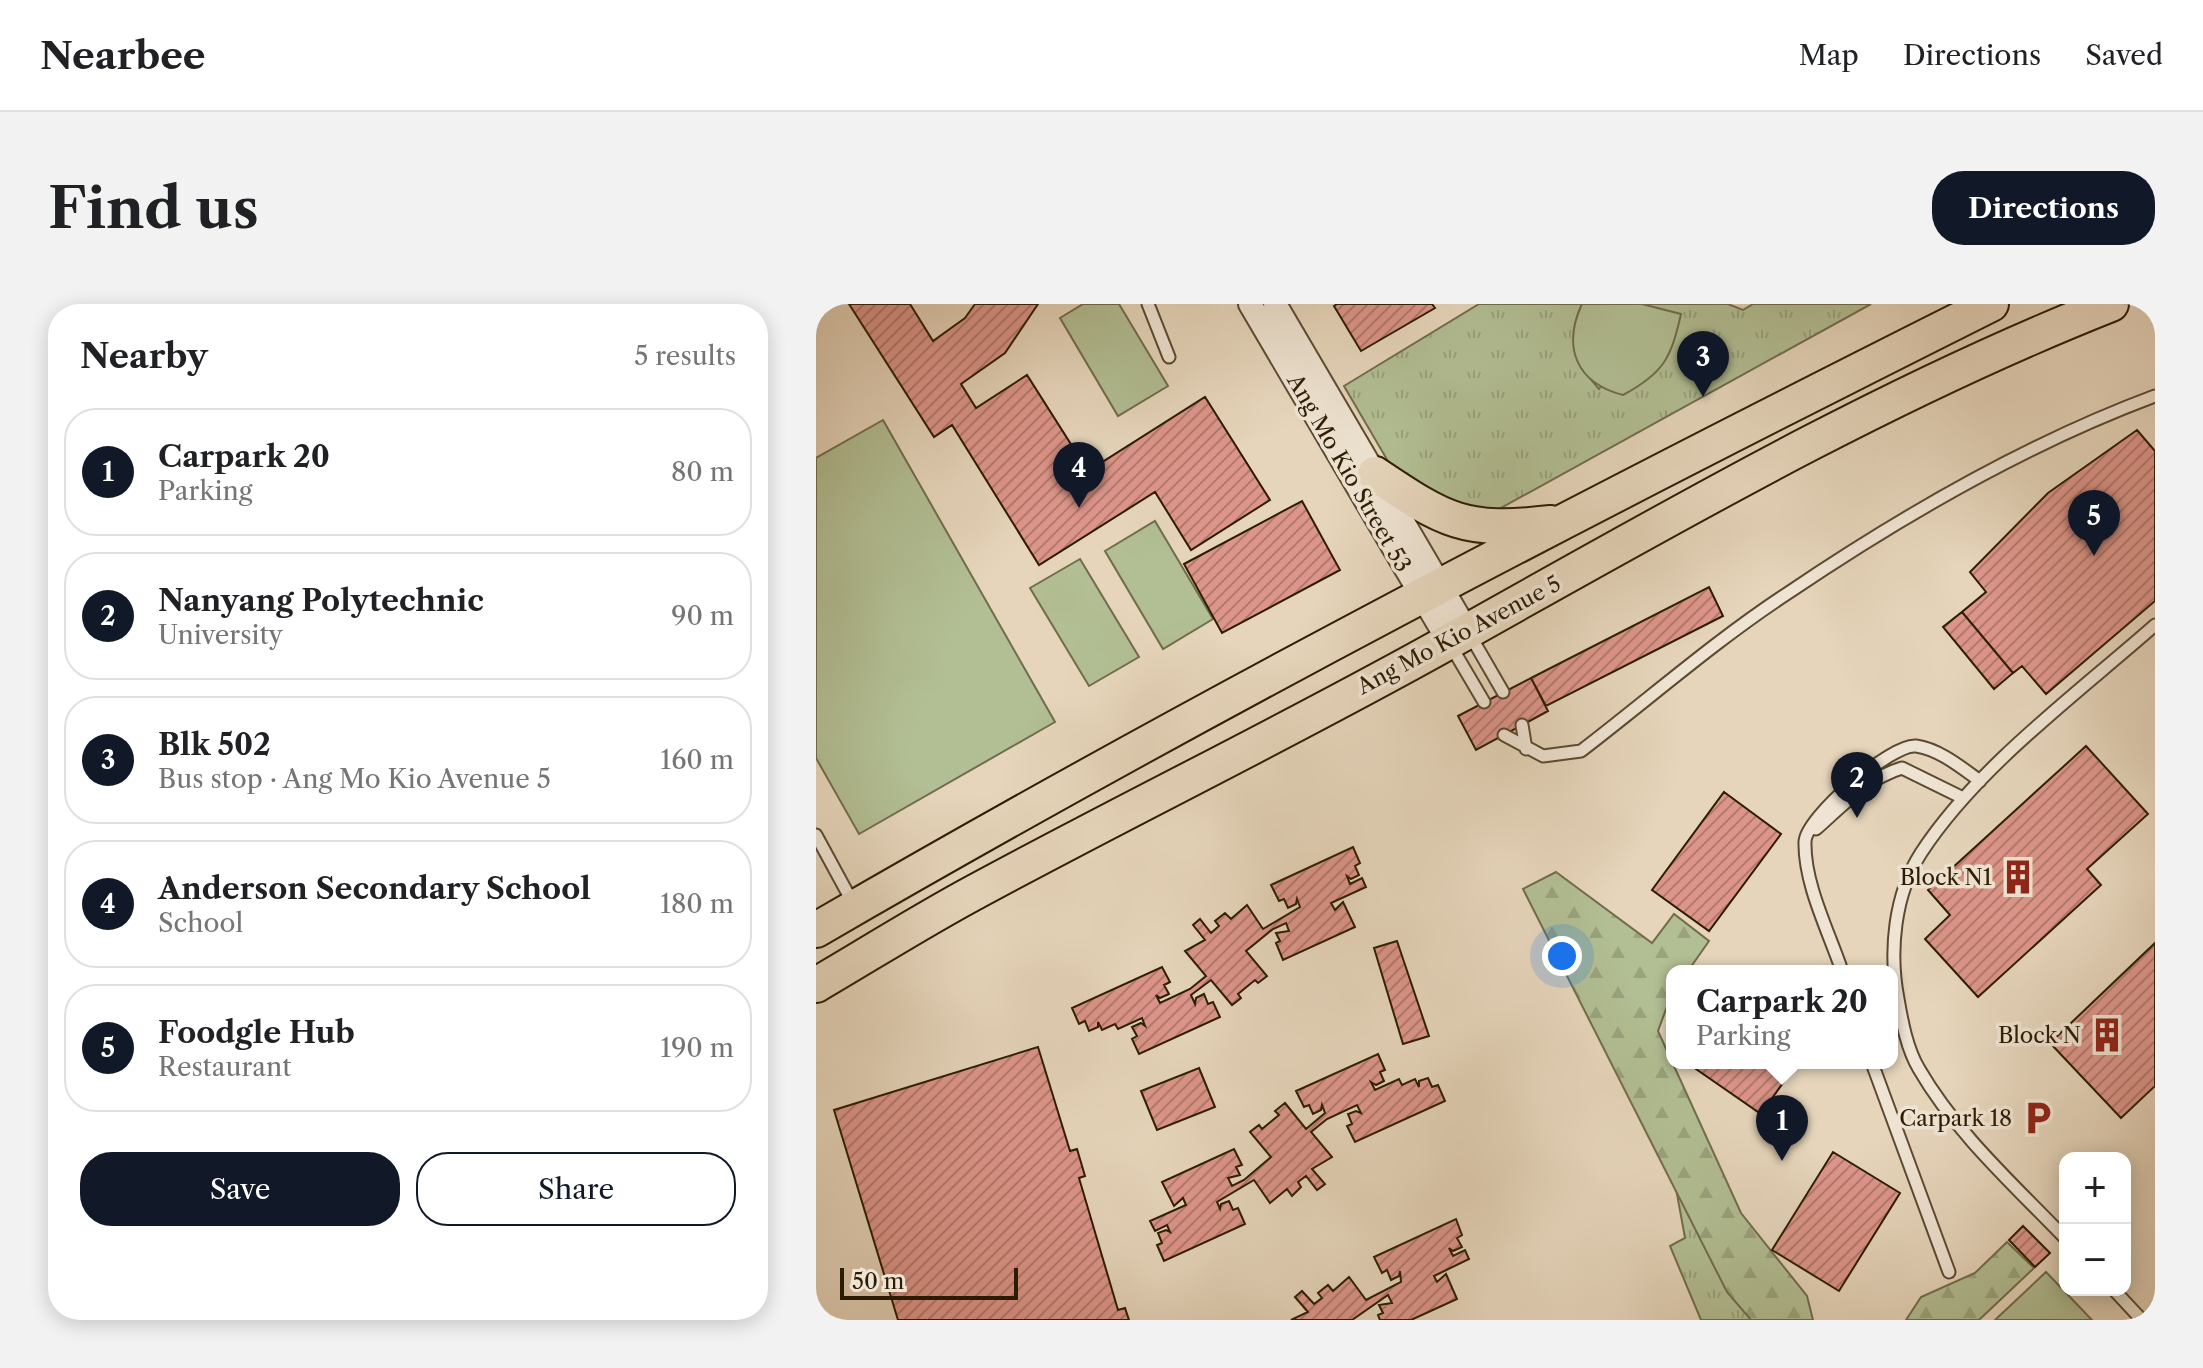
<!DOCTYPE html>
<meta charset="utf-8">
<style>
body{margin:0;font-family:"Libre Caslon Text",serif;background:#f2f2f2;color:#202124}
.controls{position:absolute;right:24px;bottom:24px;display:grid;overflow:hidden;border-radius:16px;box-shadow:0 4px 20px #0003}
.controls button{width:72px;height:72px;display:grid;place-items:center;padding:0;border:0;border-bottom:2px solid #e0e0e0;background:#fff;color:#202124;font:40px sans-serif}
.scale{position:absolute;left:24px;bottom:20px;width:178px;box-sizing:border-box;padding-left:8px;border:4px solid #2d1c04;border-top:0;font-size:22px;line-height:28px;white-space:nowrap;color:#2d1c04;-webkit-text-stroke:6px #efe4d3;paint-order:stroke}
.you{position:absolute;left:746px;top:652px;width:28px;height:28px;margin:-20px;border:6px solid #fff;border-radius:50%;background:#1a73e8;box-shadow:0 0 0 12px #1a73e833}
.badge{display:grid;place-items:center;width:52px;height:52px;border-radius:50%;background:#111827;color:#fff;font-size:26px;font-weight:700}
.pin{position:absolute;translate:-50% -66px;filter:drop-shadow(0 2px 4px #0008)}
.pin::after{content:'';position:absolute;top:42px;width:28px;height:24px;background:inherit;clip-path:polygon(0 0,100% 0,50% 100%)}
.popup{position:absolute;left:850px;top:661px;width:232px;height:104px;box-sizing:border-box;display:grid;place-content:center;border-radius:16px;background:#fff;filter:drop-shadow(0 2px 6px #0005);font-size:26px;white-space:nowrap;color:#757577}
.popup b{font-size:30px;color:#202124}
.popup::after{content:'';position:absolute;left:50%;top:100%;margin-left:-16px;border:16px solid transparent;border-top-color:#fff}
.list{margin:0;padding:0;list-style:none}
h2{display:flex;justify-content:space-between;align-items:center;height:104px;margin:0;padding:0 32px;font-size:34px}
h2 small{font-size:26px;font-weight:400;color:#757577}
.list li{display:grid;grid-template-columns:52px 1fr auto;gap:24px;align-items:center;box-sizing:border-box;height:128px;margin:0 16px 16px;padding:0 16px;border:2px solid #e0e0e0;border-radius:32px}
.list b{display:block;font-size:30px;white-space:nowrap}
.list p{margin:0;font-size:26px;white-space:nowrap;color:#757577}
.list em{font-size:26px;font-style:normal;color:#757577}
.actions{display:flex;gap:16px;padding:24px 32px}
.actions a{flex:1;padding:18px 0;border:2px solid #111827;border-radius:32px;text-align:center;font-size:28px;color:#111827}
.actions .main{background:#111827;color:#fff}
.map{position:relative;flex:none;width:1339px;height:1016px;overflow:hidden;border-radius:32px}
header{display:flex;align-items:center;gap:48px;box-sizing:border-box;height:112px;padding:0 40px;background:#fff;border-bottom:2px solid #e0e0e0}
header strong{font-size:38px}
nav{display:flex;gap:44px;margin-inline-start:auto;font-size:28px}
.intro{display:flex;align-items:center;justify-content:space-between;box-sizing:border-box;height:192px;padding:0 48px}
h1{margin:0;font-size:56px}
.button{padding:20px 36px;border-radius:32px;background:#111827;color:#fff;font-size:28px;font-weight:700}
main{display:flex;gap:48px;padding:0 48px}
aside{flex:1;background:#fff;border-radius:32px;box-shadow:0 4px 20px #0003}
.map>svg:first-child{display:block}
.grass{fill:url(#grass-tufts);stroke:#706d4c;stroke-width:2}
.forest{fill:url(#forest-firs);stroke:#706d4c;stroke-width:2}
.green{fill:#b2be93;stroke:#706d4c;stroke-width:2}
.building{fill:url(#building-hatch);stroke:#2d1c04;stroke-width:2}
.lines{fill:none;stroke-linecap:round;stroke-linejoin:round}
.lane-casing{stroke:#5b4a32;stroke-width:15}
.street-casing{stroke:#5b4a32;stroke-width:26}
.primary-casing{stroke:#2d1c04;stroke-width:38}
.lane{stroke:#efe4d3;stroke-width:11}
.street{stroke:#efe4d3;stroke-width:22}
.primary{stroke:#e6d5bb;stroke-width:34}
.labels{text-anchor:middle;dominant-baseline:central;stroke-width:7;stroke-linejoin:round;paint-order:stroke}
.street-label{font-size:22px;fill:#2d1c04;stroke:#efe4d3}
.poi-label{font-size:22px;fill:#2d1c04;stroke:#efe4d3;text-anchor:end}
</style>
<header>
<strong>Nearbee</strong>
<nav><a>Map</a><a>Directions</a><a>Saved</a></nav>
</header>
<div class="intro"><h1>Find us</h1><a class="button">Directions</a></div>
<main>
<aside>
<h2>Nearby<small>5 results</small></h2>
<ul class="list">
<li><span class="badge">1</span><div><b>Carpark 20</b><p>Parking</p></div><em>80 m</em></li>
<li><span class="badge">2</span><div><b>Nanyang Polytechnic</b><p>University</p></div><em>90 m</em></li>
<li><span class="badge">3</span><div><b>Blk 502</b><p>Bus stop · Ang Mo Kio Avenue 5</p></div><em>160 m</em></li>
<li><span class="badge">4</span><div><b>Anderson Secondary School</b><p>School</p></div><em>180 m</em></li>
<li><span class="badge">5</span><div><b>Foodgle Hub</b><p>Restaurant</p></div><em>190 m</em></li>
</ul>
<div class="actions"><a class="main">Save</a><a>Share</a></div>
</aside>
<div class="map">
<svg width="1339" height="1016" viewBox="0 0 1339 1016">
<defs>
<pattern id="grass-tufts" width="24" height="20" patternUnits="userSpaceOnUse" patternTransform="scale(2)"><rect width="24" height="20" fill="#b2be93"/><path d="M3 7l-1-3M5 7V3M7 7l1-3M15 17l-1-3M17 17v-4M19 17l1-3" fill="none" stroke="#99a37d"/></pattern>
<pattern id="forest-firs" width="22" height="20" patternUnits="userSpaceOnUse" patternTransform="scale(2)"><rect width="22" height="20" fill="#b2be93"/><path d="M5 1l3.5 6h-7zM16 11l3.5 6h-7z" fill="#99a37d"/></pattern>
<pattern id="building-hatch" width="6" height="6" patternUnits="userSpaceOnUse" patternTransform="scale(2)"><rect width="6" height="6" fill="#dd9589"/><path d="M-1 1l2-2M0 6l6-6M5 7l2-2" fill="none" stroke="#b4796e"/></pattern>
</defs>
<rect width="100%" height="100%" fill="#e6d5bb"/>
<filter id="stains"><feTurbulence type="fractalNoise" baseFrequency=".0025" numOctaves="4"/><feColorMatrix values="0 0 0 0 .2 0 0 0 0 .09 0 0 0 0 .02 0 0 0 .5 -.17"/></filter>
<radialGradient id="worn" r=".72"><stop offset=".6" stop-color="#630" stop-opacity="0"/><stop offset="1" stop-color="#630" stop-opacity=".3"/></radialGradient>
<path class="grass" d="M663 0H766C750 34 758 58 783 85L837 4 826 0H912L927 6 937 0H1055L665 215 610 195 573 159 528 82Z
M851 835 967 1016H885L854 942 869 934Z"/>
<path class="forest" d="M740 568 836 639 858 610 893 637 872 667H856V689L842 727 925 909 991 992 997 1016H935L911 988 707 585Z
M1191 938 1218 964 1163 1016H1090L1105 993 1159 969Z"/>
<path class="green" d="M267 0H303L352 82 302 112 244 14Z
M766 0H826L865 10C855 54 848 69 807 91 760 79 746 43 766 0Z
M67 116 239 418 43 530 0 454V154Z
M339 217 397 315 347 345 289 247Z
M264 255 323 353 273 382 214 284Z
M1230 968 1276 1016H1179Z"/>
<path class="building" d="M33 0H94L117 37 149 14 159 0H222L189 49 145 80 160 104 211 71 272 167 389 93 454 196 375 246 339 188 223 261 136 121 118 133Z
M521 0H616L619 4 545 47 518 2Z
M1321 126 1339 147V297L1230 390 1206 362 1197 369 1146 308 1170 288 1154 268 1232 189Z
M486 197 524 266 406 329 368 260Z
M893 283 907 312 730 402 715 374Z
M1146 308 1197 369 1178 385 1127 323Z
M715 374 732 407 660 446 642 412Z
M1270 442 1332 510 1271 565 1285 581 1162 693 1109 635 1134 611 1112 586Z
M908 488 965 530 893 627 836 586Z
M537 543 544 559 539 562 543 571 535 575 531 572 534 580 546 574 550 583 515 599 519 606 527 598 539 623 467 656 460 639 464 637 460 629 473 627 470 619 457 625 430 647 451 672 442 679 439 676 422 690 425 694 416 701 395 676 375 691 379 700 380 694 388 690 392 700 397 698 404 713 323 750 316 735 321 732 316 723 325 719 329 722 326 714 302 725 299 720 286 726 282 718V723L273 727 269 717 263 720 256 704 346 663 354 678 348 681 353 690 344 694 340 691 344 699 374 685 390 672 369 647 389 636 377 621 384 615 395 629 403 622 399 617 409 609 415 615 431 601 447 625 484 603 481 595 480 600 472 604 468 595 463 597 455 581Z
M581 637 613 732 587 740 558 644Z
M1339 639V782L1305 814 1234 739Z
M222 743 254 847 261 845 269 872 263 874 302 1006 309 1004 313 1016H82L18 806Z
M562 750 569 766 564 768 568 777 560 781 555 778 559 786 583 775 586 781 599 775 603 783V777L612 774 616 783 622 781 629 797 539 838 531 822 536 820 532 810 540 807 545 809 541 801 511 815 495 828 516 853 496 865 509 880 501 886 490 872 482 878 485 883 476 892 471 885 454 899 438 876 401 898 404 905 405 900 413 897 417 906 422 904 429 920 348 957 341 941 346 939 342 929 350 926 354 928 351 921 339 927 334 917 370 901 367 894 358 902 346 878 418 845 426 861 420 863 424 871 412 874 416 882 428 876 455 853 434 828 443 821 446 825 463 811 459 807 469 799 490 825 509 809 506 801 505 806 497 810 493 801 488 803 480 787Z
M884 759H981L945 810 880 765Z
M383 764 399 803 341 826 325 787Z
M1017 848 1084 889 1023 987 956 946Z
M640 915 646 931 641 934 646 943 637 947 633 944 637 952 649 946 653 955 618 972 621 978 630 970 641 995 595 1016H564L562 1011 567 1009 563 1001 576 999 572 991 536 1016H475L492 1008 479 993 486 987 498 1000 506 994 502 989 512 981 517 987 533 973 550 996 585 978 584 967 583 972 575 976 571 966 566 969 558 953Z
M1207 922 1234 949 1219 963 1193 936Z"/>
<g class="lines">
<g class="lane-casing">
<path id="lane" d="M332 0 353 53
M654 331 687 388
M635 342 668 398
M706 421 710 445
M688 431 727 452 765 447C833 395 900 336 972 289 1086 212 1210 140 1339 92
M1000 525C1026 502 1052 474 1086 464L1147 494
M0 531 38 601
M1026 667C1013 628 988 580 989 538 989 514 1076 439 1100 442 1123 445 1146 464 1164 477
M1056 759 1133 968
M1249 934C1198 881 1140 829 1103 765 1091 745 1086 718 1082 695 1073 648 1078 591 1105 549 1161 463 1262 389 1339 321
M1298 986 1326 1016"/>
</g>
<g class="street-casing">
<path id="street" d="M434 0 633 338
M459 0 651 327"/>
</g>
<g class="primary-casing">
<path id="primary" d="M559 170C629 217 648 229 735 219
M0 626C384 403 778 199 1175 0
M0 681C53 650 105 617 159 588 316 503 477 425 634 337 849 217 1065 91 1295 0"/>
</g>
<use href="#lane" class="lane"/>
<use href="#street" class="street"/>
<use href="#primary" class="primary"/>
</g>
<defs>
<g id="building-bare" transform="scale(2.76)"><path d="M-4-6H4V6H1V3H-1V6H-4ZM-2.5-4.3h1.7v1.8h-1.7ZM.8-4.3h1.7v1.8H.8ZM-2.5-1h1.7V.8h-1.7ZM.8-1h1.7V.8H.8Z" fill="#8f2418" stroke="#efe4d3" stroke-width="2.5" paint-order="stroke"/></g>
<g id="parking-bare" transform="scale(2.76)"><path d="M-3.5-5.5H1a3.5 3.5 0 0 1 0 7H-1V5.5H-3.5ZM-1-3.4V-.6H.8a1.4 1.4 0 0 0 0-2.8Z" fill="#8f2418" stroke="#efe4d3" stroke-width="2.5" paint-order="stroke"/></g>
</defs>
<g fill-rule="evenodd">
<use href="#building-bare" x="1202" y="573"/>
<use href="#building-bare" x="1291" y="731"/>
<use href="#parking-bare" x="1222" y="814"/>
</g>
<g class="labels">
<g class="street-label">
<text transform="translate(533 169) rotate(60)">Ang Mo Kio Street 53</text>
<text transform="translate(643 331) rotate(-28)">Ang Mo Kio Avenue 5</text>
</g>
<g class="poi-label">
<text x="1176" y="573">Block N1</text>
<text x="1265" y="731">Block N</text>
<text x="1196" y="814">Carpark 18</text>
</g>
</g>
<rect width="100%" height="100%" filter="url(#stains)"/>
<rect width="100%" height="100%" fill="url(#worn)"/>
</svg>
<div class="controls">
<button>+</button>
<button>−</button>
</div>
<div class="scale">50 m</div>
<div class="you"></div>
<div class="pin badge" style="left:966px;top:857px">1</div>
<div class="popup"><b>Carpark 20</b>Parking</div>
<div class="pin badge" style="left:1041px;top:514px">2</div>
<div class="pin badge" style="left:887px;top:93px">3</div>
<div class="pin badge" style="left:263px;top:204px">4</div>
<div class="pin badge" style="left:1278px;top:252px">5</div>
</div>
</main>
